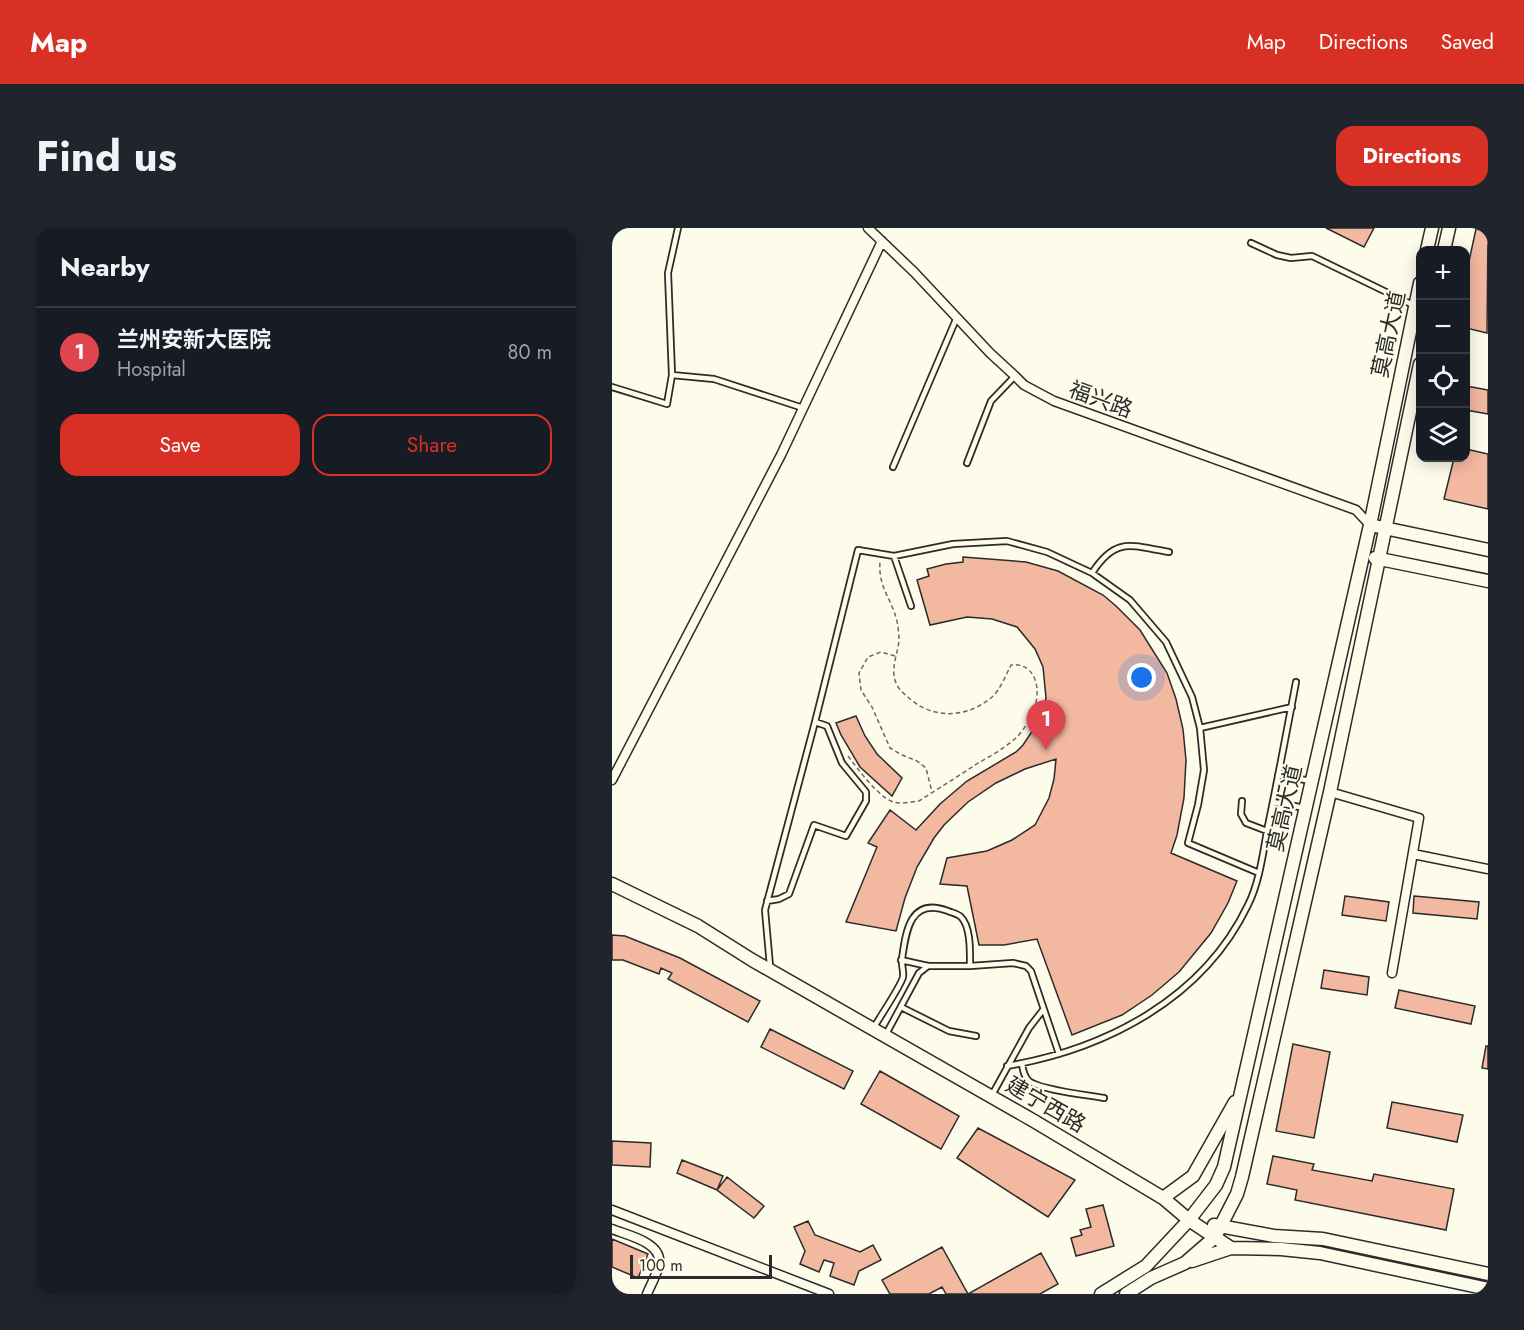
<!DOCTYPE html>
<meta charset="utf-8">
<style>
body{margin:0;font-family:Jost,"Noto Sans SC",sans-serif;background:#20242c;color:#f1f3f6}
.controls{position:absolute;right:18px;top:18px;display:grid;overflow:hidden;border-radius:12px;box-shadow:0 3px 15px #0003}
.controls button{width:54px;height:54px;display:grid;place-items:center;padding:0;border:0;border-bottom:2px solid #363941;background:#171b24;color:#f1f3f6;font:30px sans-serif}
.scale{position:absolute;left:18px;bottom:15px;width:142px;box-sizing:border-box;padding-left:6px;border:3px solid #2b2b2b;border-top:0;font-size:16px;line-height:21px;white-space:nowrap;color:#2b2b2b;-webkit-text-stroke:4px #fdfbea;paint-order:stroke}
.you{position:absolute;left:530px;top:450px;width:21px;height:21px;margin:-15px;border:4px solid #fff;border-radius:50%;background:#1a73e8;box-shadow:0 0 0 9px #1a73e833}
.badge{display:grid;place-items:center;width:39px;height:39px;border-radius:50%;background:#d93025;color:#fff;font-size:20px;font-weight:700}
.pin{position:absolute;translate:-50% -50px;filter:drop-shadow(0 2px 3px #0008)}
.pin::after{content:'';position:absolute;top:32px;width:21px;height:18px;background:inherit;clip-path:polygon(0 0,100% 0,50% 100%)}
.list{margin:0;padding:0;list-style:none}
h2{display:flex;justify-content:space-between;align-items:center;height:78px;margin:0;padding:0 24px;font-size:26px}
h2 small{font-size:20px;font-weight:400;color:#9ea1a6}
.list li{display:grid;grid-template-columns:39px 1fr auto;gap:18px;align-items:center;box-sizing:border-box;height:90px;padding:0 24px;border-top:2px solid #363941}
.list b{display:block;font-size:22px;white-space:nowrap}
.list p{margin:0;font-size:20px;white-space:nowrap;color:#9ea1a6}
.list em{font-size:20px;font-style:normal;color:#9ea1a6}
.actions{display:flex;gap:12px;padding:18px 24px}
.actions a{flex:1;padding:14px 0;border:2px solid #d93025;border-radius:18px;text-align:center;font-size:21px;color:#d93025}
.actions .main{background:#d93025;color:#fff}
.icon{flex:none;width:33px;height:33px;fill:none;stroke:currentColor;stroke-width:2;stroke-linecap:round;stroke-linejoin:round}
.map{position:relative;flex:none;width:876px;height:1066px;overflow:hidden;border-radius:18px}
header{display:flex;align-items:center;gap:36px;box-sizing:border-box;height:84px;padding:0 30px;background:#d93025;color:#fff}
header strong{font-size:28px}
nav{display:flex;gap:33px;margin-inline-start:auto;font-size:21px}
.intro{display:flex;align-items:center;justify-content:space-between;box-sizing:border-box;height:144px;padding:0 36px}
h1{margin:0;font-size:42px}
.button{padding:15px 27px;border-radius:18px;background:#d93025;color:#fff;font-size:21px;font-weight:700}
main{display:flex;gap:36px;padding:0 36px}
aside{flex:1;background:#171b24;border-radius:18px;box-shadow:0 3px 15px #0003}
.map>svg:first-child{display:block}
.building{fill:#f2b8a0;stroke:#2b2b2b;stroke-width:1.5}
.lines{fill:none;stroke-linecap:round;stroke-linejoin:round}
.lane-casing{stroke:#2b2b2b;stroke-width:8}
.street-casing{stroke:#2b2b2b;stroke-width:11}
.secondary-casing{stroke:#2b2b2b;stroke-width:15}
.path{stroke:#6a6964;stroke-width:1.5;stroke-dasharray:4.5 3;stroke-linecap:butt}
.lane{stroke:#fdfbea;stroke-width:4.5}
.street{stroke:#fdfbea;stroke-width:8}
.secondary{stroke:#fdfbea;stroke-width:12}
.labels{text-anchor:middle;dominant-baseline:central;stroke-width:4.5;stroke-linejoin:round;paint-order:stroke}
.street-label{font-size:22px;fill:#2b2b2b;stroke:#fdfbea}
</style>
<header>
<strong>Map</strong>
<nav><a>Map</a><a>Directions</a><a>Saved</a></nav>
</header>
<div class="intro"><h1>Find us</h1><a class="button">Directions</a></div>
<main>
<aside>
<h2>Nearby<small></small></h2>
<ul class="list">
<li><span class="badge" style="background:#e0444e">1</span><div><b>兰州安新大医院</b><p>Hospital</p></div><em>80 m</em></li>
</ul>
<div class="actions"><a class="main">Save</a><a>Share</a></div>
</aside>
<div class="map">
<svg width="876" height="1066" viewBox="0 0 876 1066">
<rect width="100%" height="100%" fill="#fdfbea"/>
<path class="building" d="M714 0H762L752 19Z
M864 1 876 4 875 105 854 100V47Z
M854 158 876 162V186L854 182Z
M854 221 876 226V281L832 271 842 230H854Z
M351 329 414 334 446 343 491 367 504 378 528 402 555 445 564 471 571 501 574 532 572 570 565 607 559 625 625 653 616 675 599 705 567 744 540 767 510 787 460 807 425 711 392 717H367L355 658 328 656 335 630 375 623 400 612 423 597 437 570 442 551 444 531 413 541 384 555 356 574 332 597 322 610 305 639 293 670 284 703 234 694 265 619 256 615 278 582 304 602 328 576 355 553 404 524 411 517 429 490 434 470 431 439 423 421 405 399 380 391 355 389 318 397 305 352 317 348 315 341 334 336 351 334Z
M244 488 253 508 265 526 290 550 280 568 248 539 229 507 224 495Z
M733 668 777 674 774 693 730 687Z
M802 668 867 674 865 691 801 685Z
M0 707 13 708 68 730 148 773 136 794 56 751 60 745 49 740 47 746 11 732H0Z
M712 742 757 749 755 767 709 760Z
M787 762 863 778 859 796 783 780Z
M158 801 241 843 232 861 149 819Z
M681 816 718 824 702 910 664 903Z
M874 818H876V841L870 840Z
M268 843 347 888 329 921 249 876Z
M780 874 851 887 845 914 775 900Z
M366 900 463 952 436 989 345 930Z
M0 913 39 915 38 939 0 937Z
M661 928 702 936 700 942 760 953 762 946 842 961 834 1002 683 972 685 962 655 956Z
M70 932 111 948 105 962 65 945Z
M115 949 152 978 142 990 105 962Z
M491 977 502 1018 464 1028 459 1010 470 1007 468 1002 479 999 474 981Z
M196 993 203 1007 248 1024 261 1017 269 1032 247 1043 242 1057 218 1048 222 1035 212 1032 207 1044 188 1036 193 1023 182 999Z
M0 1011 36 1026 26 1050 0 1039Z
M330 1019 356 1066H334L330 1059 317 1066H278L270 1052Z
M429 1025 446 1056 428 1066H356Z"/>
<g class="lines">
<g class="lane-casing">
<path id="lane" d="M639 15 665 27 679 30 700 28 801 77
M60 147 102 151 191 180
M0 159 55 176 60 147 56 45 66 0
M355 235 379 173 403 148
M281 239 345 89
M282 328 299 378
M480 345C504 308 519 318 557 324
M588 500 680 479
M666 547 699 553
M630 573 629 586 634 595 655 603
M661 574 693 580
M155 673 167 671 177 666 202 597 234 608 254 573V564L230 535 215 498 203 494
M289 732 316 738H358L401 735 414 738 419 743 447 826
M158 738 153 682 203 494 246 322 282 328 341 316 395 313 435 324 480 345 518 372 554 414 580 469 588 500 592 542 586 577 576 615 647 645
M289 779 337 803 364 808
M261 801C267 790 289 758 291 749 292 743 289 736 290 731 294 701 299 669 336 683 341 685 346 686 349 689 359 699 358 724 358 738
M273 808 307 745 316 738
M410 836C411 842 412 849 417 853 428 862 476 867 492 870
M395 838C494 821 591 771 636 677 648 653 651 624 656 598 666 550 675 502 684 454
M380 867 417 800 431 782"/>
</g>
<g class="street-casing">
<path id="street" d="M256 0 302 44 378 125 403 148 412 157 442 173 744 282 758 297
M0 552 169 227 270 13
M718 564 807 590 780 745
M801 626 876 641
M0 982 217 1066
M0 1001C14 1007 50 1014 47 1035 46 1045 39 1056 35 1066"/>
</g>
<g class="secondary-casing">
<path id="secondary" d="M815 22 820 0
M832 22 837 0
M758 297 876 322
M763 330 876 353
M0 656 86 698 140 732 422 893 551 970 577 992 619 1020
M551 970 581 948 623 874
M602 997 662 1008 711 1011 876 1046
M580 1033 619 1020 669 1021 708 1025 876 1061
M489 1066 534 1038 577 992 604 957 612 939 758 297 808 55
M514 1066 539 1050 573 1035 603 1009 625 966 630 949 718 564 808 136"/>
</g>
<path class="path" d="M283 428 269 424 256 429 247 445 249 462 260 479 278 520 290 527 305 533 314 540 320 564
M236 528C245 540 265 567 279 573 287 577 298 574 307 573 327 560 347 548 366 535 379 528 394 519 405 509 419 494 431 469 422 449 417 439 409 436 399 437 394 447 388 462 380 469 356 490 321 492 297 470 291 465 285 460 283 452 279 439 286 425 287 412 287 406 286 399 285 393 279 369 266 360 268 333"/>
<use href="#lane" class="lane"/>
<use href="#street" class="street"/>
<use href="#secondary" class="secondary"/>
</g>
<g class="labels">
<g class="street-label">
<text transform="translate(776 106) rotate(-78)">莫高大道</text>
<text transform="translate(489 171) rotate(20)">福兴路</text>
<text transform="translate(672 580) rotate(-77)">莫高大道</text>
<text transform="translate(434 876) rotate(30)">建宁西路</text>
</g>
</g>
</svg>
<div class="controls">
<button>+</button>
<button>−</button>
<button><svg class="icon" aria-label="locate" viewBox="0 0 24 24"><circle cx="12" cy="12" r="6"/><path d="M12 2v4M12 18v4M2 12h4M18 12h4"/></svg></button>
<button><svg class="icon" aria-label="layers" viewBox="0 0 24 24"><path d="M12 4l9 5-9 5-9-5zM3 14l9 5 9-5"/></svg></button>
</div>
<div class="scale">100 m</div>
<div class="you"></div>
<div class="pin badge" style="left:434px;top:522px;background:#e0444e">1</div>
</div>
</main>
